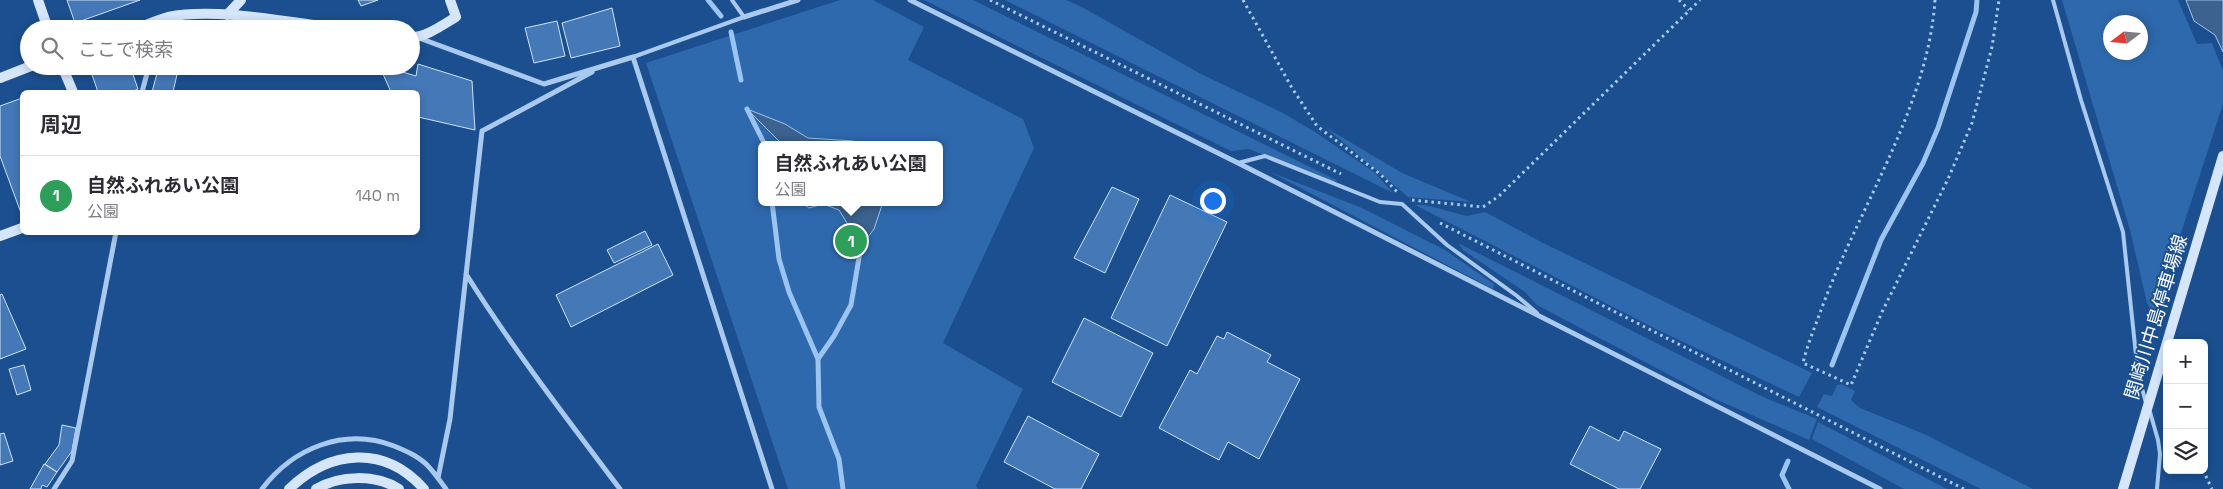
<!DOCTYPE html>
<html lang="ja">
<meta charset="utf-8">
<style>
body{margin:0;font-family:"Space Grotesk","Noto Sans JP",sans-serif;background:#f7f7f7;color:#2b2b33}
.controls{position:absolute;right:15px;bottom:15px;display:grid;overflow:hidden;border-radius:8px;box-shadow:0 2px 8px #0003}
.controls button{width:45px;height:45px;display:grid;place-items:center;padding:0;border:0;border-bottom:1px solid #e1e1e2;background:#fff;color:#2b2b33;font:25px sans-serif}
.compass{position:absolute;left:2103px;top:15px;width:45px;height:45px;border-radius:50%;background:#fff;box-shadow:0 2px 8px #0003;rotate:254deg}
.you{position:absolute;left:1212px;top:200px;width:18px;height:18px;margin:-12px;border:4px solid #fff;border-radius:50%;background:#1a73e8;box-shadow:0 0 0 8px #1a73e833}
.badge{display:grid;place-items:center;width:32px;height:32px;border-radius:50%;background:#1a73e8;color:#fff;font-size:16px;font-weight:700}
.pin{position:absolute;translate:-50% -50%;border:2px solid #fff;box-shadow:0 1px 5px #0006}
.popup{position:absolute;left:758px;top:141px;width:185px;height:65px;box-sizing:border-box;display:grid;place-content:center;border-radius:8px;background:#fff;filter:drop-shadow(0 1px 4px #0005);font-size:16px;white-space:nowrap;color:#7c7c81}
.popup b{font-size:19px;color:#2b2b33}
.popup::after{content:'';position:absolute;left:50%;top:100%;margin-left:-10px;border:10px solid transparent;border-top-color:#fff}
.list{margin:0;padding:0;list-style:none}
h2{display:flex;justify-content:space-between;align-items:center;height:65px;margin:0;padding:0 20px;font-size:21px}
h2 small{font-size:16px;font-weight:400;color:#7c7c81}
.list li{display:grid;grid-template-columns:32px 1fr auto;gap:15px;align-items:center;box-sizing:border-box;height:80px;padding:0 20px;border-top:1px solid #e1e1e2}
.list b{display:block;font-size:19px;white-space:nowrap}
.list p{margin:0;font-size:16px;white-space:nowrap;color:#7c7c81}
.list em{font-size:16px;font-style:normal;color:#7c7c81}
.icon{flex:none;width:28px;height:28px;fill:none;stroke:currentColor;stroke-width:2;stroke-linecap:round;stroke-linejoin:round}
.map{position:relative;flex:none;width:2223px;height:489px;overflow:hidden}
.search{position:absolute;background:#fff;box-shadow:0 2px 8px #0003;left:20px;top:20px;width:400px;height:55px;display:flex;align-items:center;gap:12px;box-sizing:border-box;padding:0 18px;border-radius:28px;color:#7c7c81;font-size:19px}
.panel{position:absolute;background:#fff;box-shadow:0 2px 8px #0003;left:20px;top:90px;width:400px;height:145px;border-radius:8px}
.map>svg:first-child{display:block}
.green{fill:#2e69ad;fill-rule:evenodd}
.water{fill:#3c6290;stroke:#9cc4f0}
.lines{fill:none;stroke-linecap:round;stroke-linejoin:round}
.stream{stroke:#9cc4f0;stroke-width:5}
.building{fill:#4478b7;stroke:#cfe3fa}
.path{stroke:#a9c9ee;stroke-width:3;stroke-dasharray:2.5 4;stroke-linecap:butt}
.lane{stroke:#a9c9ee;stroke-width:4}
.street{stroke:#a9c9ee;stroke-width:5}
.secondary{stroke:#d6e6fa;stroke-width:10}
.secondary-bridge{stroke:#d6e6fa;stroke-width:10}
.labels{text-anchor:middle;dominant-baseline:central;stroke-width:4;stroke-linejoin:round;paint-order:stroke}
.street-label{font-size:19px;fill:#fff;stroke:#1b4f8f}
</style>
<div class="map">
<svg width="2223" height="489" viewBox="0 0 2223 489">
<rect width="100%" height="100%" fill="#1b4f8f"/>
<path class="green" d="M840 0H873L924 27 908 60 1023 119 1034 148 943 343 1023 389 976 486 978 489H788L646 63ZM762 145H940V202H762Z
M924 0H973L1338 181 1332 182 1249 149 1231 151Z
M1005 0H1066L1080 6 1201 74 1283 113 1315 132 1375 173 1393 193Z
M2062 0H2178L2197 44 2212 43 2223 71V104L2154 316 2147 303 2130 230ZM2140 22V52H2110V22Z
M1325 127 1402 173 1471 202 1408 197Z
M1270 172 1362 208 1445 250 1494 284 1493 289Z
M1415 205H1425L1467 216 1485 212 1543 243 1812 373 1799 397 1654 328Z
M1458 243 1763 397 1817 419 1809 440 1715 399 1537 305 1525 292 1463 250Z
M1841 384 1855 391 1851 400 1860 408 1924 434 2033 489H1981L1817 407 1824 394 1832 396 1837 385Z
M1818 422 1947 489H1904L1812 439Z"/>
<path class="water" d="M2186 0H2223V52L2215 35 2194 21Z
M747 109 785 124 808 138 853 141 865 145H783Z
M801 202H883L874 229 861 246 839 210 823 204 809 208Z"/>
<g class="lines">
<path class="stream" d="M708 0 721 16
M731 32 741 80
M747 109 765 145
M772 202 779 259 789 292 818 359 819 407 839 459 843 489
M818 359 834 336 851 305 862 240
M1832 365 1881 240 1923 163 1938 128 1976 12 1977 0
M1788 461 1782 475 1789 489"/>
</g>
<path class="building" d="M67 0H140L75 23Z
M358 0H378L361 6Z
M612 8 620 46 571 58 562 23Z
M557 21 565 56 534 63 525 28Z
M418 64 472 81 475 130 418 117V92H391L383 74 396 70 416 76Z
M89 66H130L138 89 131 92H98Z
M159 66H195L193 74 178 70 173 92H152Z
M22 98V213H21L0 156V106Z
M1112 187 1139 199 1105 273 1074 258Z
M1170 195 1227 222 1167 346 1111 318Z
M645 231 652 245 614 263 607 250Z
M658 244 673 275 571 327 556 295Z
M2 294 26 349 0 359V295Z
M1084 318 1153 353 1121 417 1052 382Z
M1227 332 1271 355 1267 362 1300 379 1259 459 1228 442 1219 460 1159 428 1190 370 1197 374 1217 336 1224 339Z
M24 365 31 390 17 395 9 369Z
M1028 416 1099 454 1081 489H1055L1004 462Z
M62 425 76 428 72 451 57 472 45 464 59 445Z
M1590 426 1619 441 1624 431 1661 449 1640 489H1619L1570 464Z
M4 433 13 461 0 465V434Z
M44 464 57 472 47 487 42 485 41 489H30Z"/>
<g class="lines">
<path class="path" d="M990 0 1341 174
M1243 0 1292 88 1317 126 1380 174 1399 194
M1679 0 1689 10
M1935 0C1928 108 1856 212 1820 313 1814 329 1807 346 1803 363L1851 385 1882 312 1948 179 1972 123 1992 47 1999 0
M1412 200 1483 207 1499 196 1700 0
M1440 223 1964 489
M2203 470 2212 489"/>
<path class="lane" d="M2053 0 2081 100 2123 232 2138 374 2146 403
M633 57 744 17 732 0
M1238 163 1265 156 1380 202 1402 204 1447 245 1517 296 1537 313
M2150 412 2158 440 2160 454 2157 489"/>
<path class="street" d="M910 0 1238 163 1880 489
M744 17 798 0
M419 38 544 84 633 57 772 489
M142 92 149 66
M466 274C513 349 567 419 620 489
M438 478 450 419 482 131 592 72
M54 489 72 461 116 232
M262 489C293 448 344 427 394 446 406 451 418 456 427 465 434 472 440 481 446 489"/>
<path class="secondary" d="M38 0 48 29
M227 15 241 0
M136 29C146 25 157 20 168 17 218 7 292 23 343 29
M411 37C425 38 444 24 456 17L450 0
M62 66 73 92
M0 78 31 66
M0 236 22 228
M289 489C330 450 384 444 424 489
M316 489C340 475 375 474 399 489"/>
<path class="secondary-bridge" d="M2123 489 2223 156"/>
</g>
<g class="labels">
<g class="street-label">
<text transform="translate(2156 317) rotate(-73)">関崎川中島停車場線</text>
</g>
</g>
</svg>
<div class="controls">
<button>+</button>
<button>−</button>
<button><svg class="icon" aria-label="layers" viewBox="0 0 24 24"><path d="M12 4l9 5-9 5-9-5zM3 14l9 5 9-5"/></svg></button>
</div>
<svg class="compass" viewBox="-18 -18 36 36"><path d="M0-13l5 13h-10z" fill="#e53935"/><path d="M0 13l5-13h-10z" fill="#7c7c81"/></svg>
<div class="you"></div>
<div class="pin badge" style="left:851px;top:241px;background:#2e9e5b">1</div>
<div class="popup"><b>自然ふれあい公園</b>公園</div>
<div class="search"><svg class="icon" aria-label="search" viewBox="0 0 24 24"><circle cx="10" cy="10" r="6"/><path d="M15 15l6 6"/></svg>ここで検索</div>
<section class="panel">
<h2>周辺<small></small></h2>
<ul class="list">
<li><span class="badge" style="background:#2e9e5b">1</span><div><b>自然ふれあい公園</b><p>公園</p></div><em>140 m</em></li>
</ul>
</section>
</div>
